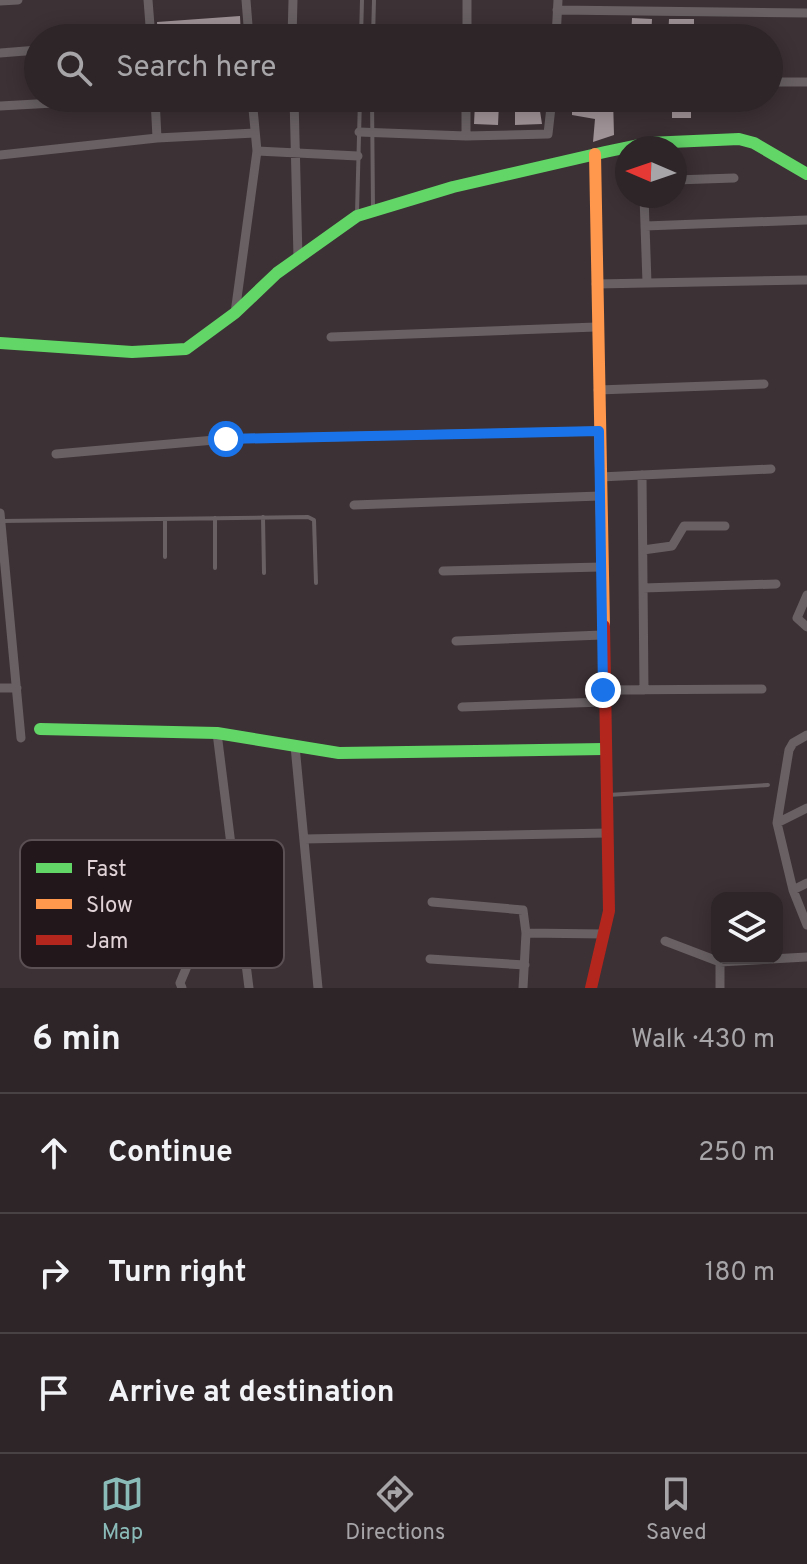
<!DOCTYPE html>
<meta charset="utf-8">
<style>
body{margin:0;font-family:Overpass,sans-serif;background:#393134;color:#f1f3f6}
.controls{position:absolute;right:24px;bottom:24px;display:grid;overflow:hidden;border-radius:16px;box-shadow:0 4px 20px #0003}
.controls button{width:72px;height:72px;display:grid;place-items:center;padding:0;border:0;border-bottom:2px solid #484245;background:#2d2528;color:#f1f3f6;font:40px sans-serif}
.compass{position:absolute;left:615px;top:136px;width:72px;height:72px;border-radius:50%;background:#2d2528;box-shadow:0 4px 20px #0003;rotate:272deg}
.stop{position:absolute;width:24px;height:24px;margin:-18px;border:6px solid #1a73e8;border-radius:50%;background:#fff}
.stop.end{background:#1a73e8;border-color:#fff;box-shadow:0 2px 8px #0008}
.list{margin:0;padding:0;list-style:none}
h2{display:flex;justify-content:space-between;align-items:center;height:104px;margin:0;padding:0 32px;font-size:34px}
h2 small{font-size:26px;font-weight:400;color:#a7a5a8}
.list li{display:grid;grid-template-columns:52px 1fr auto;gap:24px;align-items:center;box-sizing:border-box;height:120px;padding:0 32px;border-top:2px solid #484245}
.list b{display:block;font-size:30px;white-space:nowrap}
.list em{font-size:26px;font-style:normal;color:#a7a5a8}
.icon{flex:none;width:44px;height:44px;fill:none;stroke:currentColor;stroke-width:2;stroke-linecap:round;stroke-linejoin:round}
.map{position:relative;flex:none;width:807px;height:988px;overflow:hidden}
.search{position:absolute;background:#2d2528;box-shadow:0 4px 20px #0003;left:24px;right:24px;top:24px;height:88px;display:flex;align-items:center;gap:20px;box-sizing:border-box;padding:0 28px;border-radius:44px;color:#a7a5a8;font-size:30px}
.sheet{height:464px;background:#2d2528}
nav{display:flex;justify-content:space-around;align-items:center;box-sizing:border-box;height:112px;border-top:2px solid #484245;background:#2d2528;font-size:22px;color:#a7a5a8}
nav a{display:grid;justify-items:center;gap:4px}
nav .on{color:#8bbbb9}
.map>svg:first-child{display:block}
.building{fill:#a09397}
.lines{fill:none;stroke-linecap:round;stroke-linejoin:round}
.lane{stroke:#686063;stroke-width:4}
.street{stroke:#686063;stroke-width:9}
.fast{stroke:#63d668;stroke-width:12}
.slow{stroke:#ff974d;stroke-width:12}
.jam{stroke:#b3261e;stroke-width:12}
.route{stroke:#1a73e8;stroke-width:10}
.key{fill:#22181b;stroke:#5b5053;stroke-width:2}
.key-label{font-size:22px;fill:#e0d2d6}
</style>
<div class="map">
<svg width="807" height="988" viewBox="0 0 807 988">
<rect width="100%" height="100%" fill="#3c3135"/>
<path class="building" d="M240 16 241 38H158L157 22Z
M632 18 652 19 651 38H631Z
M669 19H694V38H668Z
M515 98H538L542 124 515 125Z
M597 98H613L614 135 593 142 595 119 572 115V100L597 106Z
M672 98H691V118H672Z
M475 103H499L498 125 474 124Z"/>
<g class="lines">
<path class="lane" d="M361 38 362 0
M373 38 374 0
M372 98 373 208
M357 213 360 98
M263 517 264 573
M215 518V568
M165 519V557
M2 521 308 517 314 520 316 583
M608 795 768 785"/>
<path class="street" d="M148 0 151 38
M246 0 249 38
M0 1 18 0
M557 10 807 13
M292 38 293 0
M467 38V0
M556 38 558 0
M0 53 38 50
M769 82H807
M155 98 157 138
M294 98 298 258
M0 106 143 98
M359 132 466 136V98
M466 136 548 134 552 98
M257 151 358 156
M0 155 157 138 255 133
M675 180 734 178
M644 196 647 283
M645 226 807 220
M596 284 807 280
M235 313 257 151 252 98
M331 337 596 327
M598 390 764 384
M56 454 226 439 599 431
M642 475 644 690
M600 477 771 469
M354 505 600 496
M0 513 21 738
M643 550 672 546 684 526H725
M443 571 601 567
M643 588 776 584
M807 595 797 618 807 627
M456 641 602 635
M0 688H17
M603 690 762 689
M462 707 603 702
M217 733 249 988
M807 735 793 743 789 750 777 823 793 890 807 925
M295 746 318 988
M777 823 807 808
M304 839 607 833
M793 890 807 883
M432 902 523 910 526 933 523 988
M526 933 604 934
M665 941 720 962 807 957
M430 959 525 965
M720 962V988
M182 988 180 983 232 859"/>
<path class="fast" d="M0 343 132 352 186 349 235 313 277 273 357 216 453 187 605 152 648 143 739 139 754 143 807 174
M40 729 217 733 339 753 604 749"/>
<path class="slow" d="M595 154 604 626"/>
<path class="jam" d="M591 988 609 911 604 626"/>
</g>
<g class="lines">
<path class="route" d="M226 439 599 431 603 690"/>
</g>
<rect x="20" y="840" width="264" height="128" rx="12" class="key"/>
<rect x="36" y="863" width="36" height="10" fill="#63d668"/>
<rect x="36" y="899" width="36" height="10" fill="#ff974d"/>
<rect x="36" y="935" width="36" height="10" fill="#b3261e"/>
<g class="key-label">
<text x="86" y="876">Fast</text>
<text x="86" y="912">Slow</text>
<text x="86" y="948">Jam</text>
</g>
</svg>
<div class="controls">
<button><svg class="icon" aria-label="layers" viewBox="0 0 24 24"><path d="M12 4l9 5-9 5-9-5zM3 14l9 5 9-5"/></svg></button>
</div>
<svg class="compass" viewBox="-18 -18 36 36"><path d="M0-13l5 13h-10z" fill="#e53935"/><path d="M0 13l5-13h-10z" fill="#a7a5a8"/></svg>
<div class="stop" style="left:226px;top:439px"></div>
<div class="stop end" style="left:603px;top:690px"></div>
<div class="search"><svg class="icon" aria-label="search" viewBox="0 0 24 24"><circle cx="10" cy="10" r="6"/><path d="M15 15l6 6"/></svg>Search here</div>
</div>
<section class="sheet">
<h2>6 min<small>Walk · 430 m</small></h2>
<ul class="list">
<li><svg class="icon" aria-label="ahead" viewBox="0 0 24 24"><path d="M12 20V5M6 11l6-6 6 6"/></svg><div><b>Continue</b></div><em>250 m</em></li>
<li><svg class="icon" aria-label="right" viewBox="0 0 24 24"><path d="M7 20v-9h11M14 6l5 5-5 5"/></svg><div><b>Turn right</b></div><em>180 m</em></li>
<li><svg class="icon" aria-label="arrive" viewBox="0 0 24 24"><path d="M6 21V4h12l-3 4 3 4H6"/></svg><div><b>Arrive at destination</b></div></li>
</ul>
</section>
<nav>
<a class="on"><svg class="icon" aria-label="map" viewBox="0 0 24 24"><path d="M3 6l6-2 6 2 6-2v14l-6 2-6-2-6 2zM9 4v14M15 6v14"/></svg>Map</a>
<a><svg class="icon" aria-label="directions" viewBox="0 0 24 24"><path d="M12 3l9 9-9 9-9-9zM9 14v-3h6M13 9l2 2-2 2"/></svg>Directions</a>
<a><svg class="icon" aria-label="saved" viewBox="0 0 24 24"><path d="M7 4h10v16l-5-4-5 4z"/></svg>Saved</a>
</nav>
